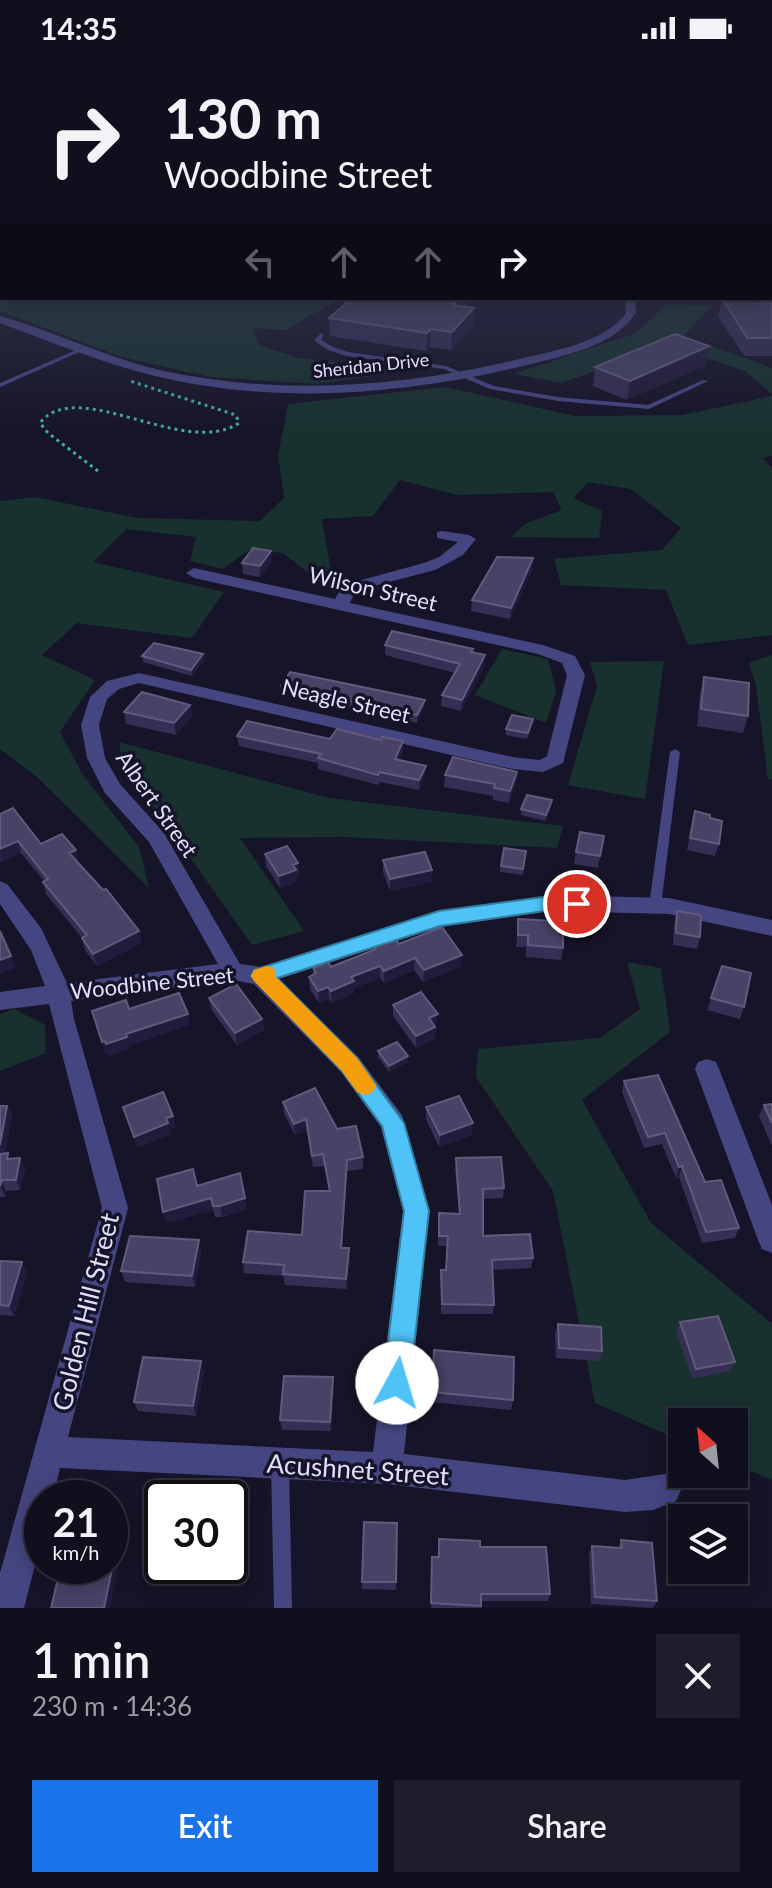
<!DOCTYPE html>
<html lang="en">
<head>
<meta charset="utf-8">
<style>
	:root { --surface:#100f1e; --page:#1e1d2b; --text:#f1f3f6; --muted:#9c9ca4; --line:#302f3c; --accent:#1a73e8 }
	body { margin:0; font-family:Lato,sans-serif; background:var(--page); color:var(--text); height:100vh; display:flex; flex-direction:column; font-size:30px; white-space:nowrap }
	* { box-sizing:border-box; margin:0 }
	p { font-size:26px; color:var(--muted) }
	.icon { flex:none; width:44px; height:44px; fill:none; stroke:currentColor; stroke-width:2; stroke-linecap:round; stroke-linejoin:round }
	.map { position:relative; height:1552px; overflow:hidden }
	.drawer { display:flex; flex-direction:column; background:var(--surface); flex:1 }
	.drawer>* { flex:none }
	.top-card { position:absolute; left:0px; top:0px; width:772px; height:244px; box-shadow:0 4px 20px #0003,0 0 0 2px var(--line); background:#100f1e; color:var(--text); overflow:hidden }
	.needle { width:52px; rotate:333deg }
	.controls { position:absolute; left:668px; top:1352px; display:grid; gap:16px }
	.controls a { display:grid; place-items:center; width:80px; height:80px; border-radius:0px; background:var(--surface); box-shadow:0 4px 20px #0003,0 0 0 2px var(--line); font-size:40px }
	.speed { position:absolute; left:24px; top:1424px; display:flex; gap:16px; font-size:40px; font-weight:700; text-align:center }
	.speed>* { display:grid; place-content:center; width:104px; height:104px; border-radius:50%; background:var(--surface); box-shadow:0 4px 20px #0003,0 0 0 2px var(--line); line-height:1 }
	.speed small { font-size:20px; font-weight:400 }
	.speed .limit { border:4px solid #111; border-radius:12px; background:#fff; color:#111 }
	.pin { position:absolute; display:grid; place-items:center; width:68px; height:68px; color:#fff; margin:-34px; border:4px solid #fff; border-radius:50%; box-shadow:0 2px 8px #0007 }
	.me { position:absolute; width:88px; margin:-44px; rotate:6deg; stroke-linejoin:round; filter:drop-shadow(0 0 6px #0008) }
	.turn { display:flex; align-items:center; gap:28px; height:168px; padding:0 32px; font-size:36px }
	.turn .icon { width:104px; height:104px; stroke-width:2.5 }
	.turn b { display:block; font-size:56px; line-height:68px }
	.lanes { display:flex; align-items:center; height:76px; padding:0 32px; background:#0003; justify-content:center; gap:40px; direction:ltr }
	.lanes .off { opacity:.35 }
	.round { display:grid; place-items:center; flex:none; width:84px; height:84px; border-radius:0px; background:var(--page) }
	.overview { display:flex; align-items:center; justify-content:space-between; height:136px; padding:0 32px }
	h1 { font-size:48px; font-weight:600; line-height:60px }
	.primary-button { display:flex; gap:16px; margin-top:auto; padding:16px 32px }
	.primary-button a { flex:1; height:92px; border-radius:0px; background:var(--accent); color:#fff; font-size:32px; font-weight:600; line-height:92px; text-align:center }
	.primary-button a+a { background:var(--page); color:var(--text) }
	.status { display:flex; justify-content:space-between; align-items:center; height:56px; padding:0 40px; background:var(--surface); direction:ltr }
	.status svg { height:22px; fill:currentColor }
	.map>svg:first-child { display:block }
</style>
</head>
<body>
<div class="status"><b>14:35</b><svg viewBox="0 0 49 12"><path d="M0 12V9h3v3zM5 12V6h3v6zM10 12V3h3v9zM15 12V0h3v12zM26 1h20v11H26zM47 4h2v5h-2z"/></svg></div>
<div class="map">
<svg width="772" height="1552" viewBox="0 0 772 1552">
	<rect width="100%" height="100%" fill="#161428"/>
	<!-- green -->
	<path fill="#18312f" d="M0 171 2 242H341L285 274 253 272 258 289 299 302 405 315 317 328 210 321 122 301 0 255Z
		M667 248 712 250 683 280 772 312V338L745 315 669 289 561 327 514 318 636 277Z
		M445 331 575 360 682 359 772 340V400L763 402 772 412V579L688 589 666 534 561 529 554 503 662 494 681 472 631 433 588 426 573 442 602 455 599 482 511 481 525 468 562 454 553 436 457 439 400 424 373 460 322 463 335 538 283 497 249 494 223 513 190 505 196 481 126 473 93 506 224 536 192 582 77 567 42 599 95 624 60 676 83 719 139 791 149 832 37 721 0 693V445L35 441 137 462 260 465 284 442 278 399 288 348Z
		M502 593 548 603 556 635 546 667 475 639Z
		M772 599V723H768L756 630 749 607Z
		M664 605 645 743 568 729 597 630 590 606Z
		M119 686 329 742 563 770 557 792 344 781 240 782 304 875 252 889 158 756 124 719Z
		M627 906 661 912 670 976 582 1044 651 1167 772 1268V1424L734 1408V1366H682V1385L595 1347 553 1135 476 1021 478 993 600 982 640 953Z
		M14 953 45 969 46 997 0 1015V958Z"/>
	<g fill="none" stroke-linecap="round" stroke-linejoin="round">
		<!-- path -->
		<path stroke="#40aea3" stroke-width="3" stroke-dasharray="3 4" stroke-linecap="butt" d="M98 415 48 377 40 367C77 319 185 403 239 367L236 359 130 325"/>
		<!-- lane -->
		<path fill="#454581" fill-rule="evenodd" d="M321 277 324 279 321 284 333 291 348 296 446 310 494 330 558 341 648 349 703 324 708 325 649 353 558 345 490 333 444 313 347 300 328 294 315 285V283Z
			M81 292 86 293 0 331V327Z
			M675 693 680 696 661 850 659 853H651L649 850 670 696Z
			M280 1400 286 1403 289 1409 292 1552H274L271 1409 274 1403Z"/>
		<!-- street -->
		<path fill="#454581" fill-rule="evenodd" d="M604 242H666L661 245H635L636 257C612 292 562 300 523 310 404 339 276 349 155 320 102 307 51 286 0 267V260C60 277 116 307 179 318 295 340 414 329 528 301 559 294 606 285 626 257L625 245Z
			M442 475 469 479 476 483 463 499 435 514 355 535 350 547 543 589 575 600 585 619 563 707 543 716 512 713 139 627 119 633 107 643 99 669 105 702 120 728 164 777 240 908 261 911 439 855 551 839 669 842 772 864V880L669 858 551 855 440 871 279 923 359 1002 402 1059 429 1155 404 1398 625 1424 665 1418 676 1423 681 1434 676 1445 653 1454 625 1456 387 1428 60 1412 53 1442H42V1482L24 1552H0V1517L102 1152 49 948 0 954V936L45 930 31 894 0 848V825L7 828 41 872 67 927 218 908 149 786 105 737 87 702 81 669 90 641 107 625 139 617 512 701 540 704 547 700 567 619 562 607 538 598 194 522 186 517 194 512 335 543 343 529 424 507 439 501 458 486 437 482V476ZM233 924 254 928 341 1016 381 1071 403 1155 373 1396 68 1381 128 1152 74 963 71 945Z
			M707 1003 716 1006 719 1013 772 1149V1197L762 1193 758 1184 695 1013 698 1006Z"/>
	</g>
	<!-- wall -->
	<path fill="#352f54" d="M772 238V300H744L718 260 722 242Z
		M460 242H467V251L474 252 473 270 451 294 430 291 426 295 330 280 329 262Z
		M706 309 627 344 593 330 595 311Z
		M533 502 532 514 510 563 471 555 472 544Z
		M272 506 260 521 243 518 242 507Z
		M385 589 472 597 484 610 461 655 441 650 442 639 455 617 385 599Z
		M203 598 204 604 192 620 143 606 142 600Z
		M290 616 424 651 417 667 325 647V643L282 638 281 630Z
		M704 621 748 660 743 677 697 670 700 638Z
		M190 649 192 661 176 679 126 668 124 656Z
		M533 663 532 669 527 683 506 679V673Z
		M237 680 330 683 403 695 399 704 426 710 425 720 419 734 380 726 378 729 318 713V707L239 690Z
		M517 716 516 727 509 747 493 744V740L444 731 445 719Z
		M552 744 551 750 545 765 521 759V753Z
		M695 755 710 762 719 788 715 800 687 794Z
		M0 758 41 788 79 806H78L139 875 141 887 97 910 85 894 82 882 46 838 43 826 44 825 21 797 1 806 0 804Z
		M604 780 598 812 574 808 576 796Z
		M504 792 526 795 523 819 500 816Z
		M265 798 298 807 299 819 296 820 297 826 280 832 266 810Z
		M383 804 432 814V826L390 835 383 816Z
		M677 855 700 881 697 893 673 889 674 867Z
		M518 863 554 872 563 892 561 904 526 901V891H516Z
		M370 885 399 888 461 910 423 926 414 914 384 927 380 922 354 932V937L332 947 329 943 319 947 310 933 309 921 313 919V912L331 911 370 895Z
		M722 910 744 951 740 963 707 954Z
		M209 942 262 963 264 974 237 989 211 953Z
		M393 949 437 970 435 971V983L416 992 393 960Z
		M378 995 408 1006 389 1016 378 1001Z
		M624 1025 705 1126 739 1172 735 1182 702 1187 679 1121 676 1122 662 1088 644 1092 622 1036Z
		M283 1046 337 1073 363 1101V1113L347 1115 342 1192 350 1203 347 1233 285 1229 283 1220 244 1217 243 1206 302 1179 329 1135 324 1110 313 1111 307 1074 295 1079 284 1058Z
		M772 1048V1090L759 1060 764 1049Z
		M0 1050H7L12 1060 5 1097 10 1103 20 1102 25 1113 20 1134 6 1135 5 1141H0Z
		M426 1051 472 1079 439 1091 426 1063Z
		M456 1102 504 1132 503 1142 483 1143V1180L533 1202 531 1212 493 1214 494 1249 493 1258H441V1214H446L447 1190H438L439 1157H459L455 1113Z
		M197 1130 247 1153 222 1161H215L213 1154 166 1167Z
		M199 1184 201 1195 195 1231 125 1226 121 1215Z
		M0 1205 22 1206 27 1217 14 1260 0 1259Z
		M680 1266 735 1306 730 1315 692 1323 676 1276Z
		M558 1268 602 1295 599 1305 556 1302 555 1278Z
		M434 1294 513 1344 511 1354 431 1346Z
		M201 1305 204 1315 196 1360 138 1355 134 1346Z
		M333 1321 334 1331 331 1375 282 1374 280 1364Z
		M397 1467 396 1534 362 1533V1526Z
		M439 1483 480 1491 550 1538 548 1545H481V1552H431V1509L438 1501Z
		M621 1484 657 1545 653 1552 591 1548 589 1498 592 1490 618 1492Z"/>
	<!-- shaded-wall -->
	<path fill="#211c3b" d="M460 242H467V251L453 249Z
		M474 252 473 270 451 294 452 276Z
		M431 273 430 291 426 295 427 277Z
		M709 290 706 309 627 344 630 325Z
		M271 495 272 506 260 521V510Z
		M533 502 532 514 510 563 511 552Z
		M203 598 204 604 192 620 191 614Z
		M485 599 484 610 461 655 462 644Z
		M425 644 424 651 417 667V659Z
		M190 649 192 661 176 679 174 667Z
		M403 685V695L395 714V703Z
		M426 710 425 720 419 734V724Z
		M517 716 516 727 509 747 510 735Z
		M18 785 21 797 1 806 0 793Z
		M76 794 79 806 72 809 69 797Z
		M298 807 299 819 296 820 297 826 280 832 279 820 293 809Z
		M432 814V826L390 835V823Z
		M139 875 141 887 97 910 93 898Z
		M462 899 461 910 423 926 424 914Z
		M11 900 15 912 0 917V904Z
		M415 902 414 914 384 927V915Z
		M380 910V922L354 932V937L332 947 331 935 351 921Z
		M328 931 329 943 319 947 318 935Z
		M188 958 190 969 129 990 130 993 109 1000 106 988 126 978Z
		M438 958 435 983 416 992V980L429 962Z
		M262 963 264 974 237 989 235 977Z
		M105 985 108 997 105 998 102 986Z
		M408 1000V1006L389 1016V1010Z
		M7 1050 12 1060 3 1108 0 1101V1089Z
		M173 1060 176 1071 170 1073 171 1078 137 1092 134 1081 166 1062Z
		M306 1063 307 1074 295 1079 294 1068Z
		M473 1067 472 1079 439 1091 440 1079Z
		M20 1102 25 1113 20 1134 16 1124Z
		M347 1104V1115L341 1202V1192Z
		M682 1110 679 1121 676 1122 679 1111Z
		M2 1124 6 1135 5 1141 0 1130Z
		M211 1142 213 1154 166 1167 163 1156Z
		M245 1142 247 1153 222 1161 220 1150Z
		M199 1184 201 1195 195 1231 192 1220Z
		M349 1192 350 1203 347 1233 346 1223Z
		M22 1206 27 1217 14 1260 9 1250Z
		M201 1305 204 1315 196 1360 193 1350Z
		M333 1321 334 1331 331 1375 330 1366Z
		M123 1459 127 1467 110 1552H104Z"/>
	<!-- building -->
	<path fill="#474266" stroke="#605b7d" stroke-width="2" d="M770 238H772V282H747L722 242H770Z
		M352 242H460L453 249 474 252 452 276 431 273 427 277 329 262Z
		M675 278 709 290 630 325 595 311Z
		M253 492 271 495 260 510 242 507Z
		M497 501 533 502 511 552 472 544Z
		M392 575 473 593 471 596 485 599 462 644 442 639 460 608 385 589Z
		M154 587 203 598 191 614 142 600Z
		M290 616 425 644 417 659 325 640 328 636 281 630Z
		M704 621 749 627 748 660 701 653Z
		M142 636 190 649 174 667 124 656Z
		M512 659 533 663 528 677 506 673Z
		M247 665 330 683 337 673 381 684 382 681 403 685 395 703 426 710 419 724 379 716 378 719 318 702 321 698 237 680Z
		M453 701 517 716 510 735 494 732 495 728 445 719Z
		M527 739 552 744 546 759 521 753Z
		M13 752 41 788 62 778 76 794 69 797 103 834 106 833 139 875 93 898 82 882 87 879 43 826 48 823 18 785 0 793V758Z
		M695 755 710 759V762L722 765 719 788 690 782Z
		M580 776 604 780 600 800 576 796Z
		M287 790 298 807 293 809 296 814 279 820 265 798Z
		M504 792 526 795 523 813 501 810Z
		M425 796 432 814 390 823 383 804Z
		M677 855 701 859 700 881 676 877Z
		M518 863 554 865V872L563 873V892L528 889V879H518Z
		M442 871 462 899 424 914 415 902 384 915 380 910 351 921 354 925 331 935 328 931 318 935 309 921 316 917 313 912 328 906 331 911 376 893 370 885 385 880 390 886 396 884 399 888Z
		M0 875 11 900 0 904Z
		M722 910 751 917 744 951 711 942Z
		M236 928 262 963 235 977 209 942Z
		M421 936 438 958 429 962 435 971 416 980 393 949Z
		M179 937 188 958 126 978 127 981 106 988 105 985 102 986 92 955 126 944 129 953Z
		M397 986 408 1000 389 1010 378 995Z
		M658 1019 705 1126 721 1124 739 1172 706 1176 682 1110 679 1111 665 1077 648 1081 624 1025Z
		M315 1032 337 1073 356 1070 363 1101 347 1104 341 1192H349L346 1223 283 1218 284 1209 243 1206 248 1175 302 1179 305 1135H330L323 1098 312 1100 306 1063 294 1068 283 1046Z
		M163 1036 173 1060 166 1062 168 1067 134 1081 123 1051Z
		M459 1040 473 1067 440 1079 426 1051Z
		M772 1048V1067L764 1049Z
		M0 1050H7L0 1089Z
		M8 1097 7 1103 20 1102 16 1124H2L0 1130V1098Z
		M501 1101 504 1132 483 1133V1180L530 1178 533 1202 492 1204 494 1249 442 1248 441 1214H446L448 1180H439V1157L460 1158 456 1102Z
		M193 1113 197 1130 240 1117 245 1142 220 1150H213L211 1142 163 1156 157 1123Z
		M130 1180 199 1184 192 1220 121 1215Z
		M0 1205 22 1206 9 1250 0 1249Z
		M718 1260 735 1306 696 1313 680 1266Z
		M558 1268 601 1271 602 1295 559 1292Z
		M434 1294 514 1301 513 1344 432 1336Z
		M143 1301 201 1305 193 1350 134 1346Z
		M284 1320 333 1321 330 1366 280 1364Z
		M78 1439 96 1440V1442H77Z
		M110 1458 123 1459 104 1552H51L61 1510H110Z
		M364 1466 397 1467 396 1526H362Z
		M439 1483 480 1485V1491H546L550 1538H481V1550L431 1547 432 1501H439Z
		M621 1484 652 1487 657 1545 595 1541 592 1490 622 1492Z"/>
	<!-- sky -->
	<linearGradient id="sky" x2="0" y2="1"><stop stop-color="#0c0b16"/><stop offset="0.42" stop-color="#363a53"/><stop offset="1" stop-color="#363a53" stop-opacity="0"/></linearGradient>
	<rect width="772" height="376" fill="url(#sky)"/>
	<!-- route -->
	<path fill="#4fc3f7" stroke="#337fa1" stroke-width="2" d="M551 840 577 841 587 848 577 855 551 854 440 870 277 922 357 1002 404 1067 429 1155 410 1327 406 1336 397 1340 387 1336 383 1327 404 1155 382 1070 342 1015 251 920 254 914 439 855Z"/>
	<!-- slow -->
	<path fill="#f59e0b" d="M267 910 274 912 276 921 357 1002 376 1029 373 1036 365 1039 357 1036 342 1015 254 925 251 920 254 914Z"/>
	<g text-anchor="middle" stroke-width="7" stroke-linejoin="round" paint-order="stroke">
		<!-- far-street labels -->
		<g font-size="18" fill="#e1dffb" stroke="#161428">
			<text transform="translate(371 310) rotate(-6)" y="6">Sheridan Drive</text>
		</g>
		<!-- street labels -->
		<g font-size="22" fill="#e1dffb" stroke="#161428">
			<text transform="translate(373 533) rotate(13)" y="8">Wilson Street</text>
			<text transform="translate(346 645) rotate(13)" y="8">Neagle Street</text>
			<text transform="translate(157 748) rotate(55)" y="8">Albert Street</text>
			<text transform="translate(152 927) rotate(-6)" y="8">Woodbine Street</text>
		</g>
		<!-- near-street labels -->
		<g font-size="26" fill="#e1dffb" stroke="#161428">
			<text transform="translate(86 1256) rotate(-76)" y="9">Golden Hill Street</text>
			<text transform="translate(358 1414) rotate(4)" y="9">Acushnet Street</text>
		</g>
	</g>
</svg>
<div class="controls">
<a><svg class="needle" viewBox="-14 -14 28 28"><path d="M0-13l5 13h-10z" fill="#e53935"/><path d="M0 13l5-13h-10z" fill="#9c9ca4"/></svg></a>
<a><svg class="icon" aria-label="layers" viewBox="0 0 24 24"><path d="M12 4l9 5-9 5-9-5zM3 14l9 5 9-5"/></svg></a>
</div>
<div class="speed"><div>21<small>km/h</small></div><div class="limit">30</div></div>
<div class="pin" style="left:577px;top:848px;background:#d93025"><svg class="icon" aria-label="arrive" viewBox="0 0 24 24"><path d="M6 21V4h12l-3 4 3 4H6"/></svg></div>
<svg class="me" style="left:397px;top:1327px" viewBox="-20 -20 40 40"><circle r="19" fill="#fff"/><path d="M0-13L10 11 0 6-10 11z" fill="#4fc3f7"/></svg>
<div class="top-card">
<div class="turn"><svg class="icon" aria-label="right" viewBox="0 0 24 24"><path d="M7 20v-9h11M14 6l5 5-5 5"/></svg><div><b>130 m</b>Woodbine Street</div></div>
<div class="lanes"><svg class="icon off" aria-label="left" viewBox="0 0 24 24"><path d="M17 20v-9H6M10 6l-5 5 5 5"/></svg><svg class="icon off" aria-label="ahead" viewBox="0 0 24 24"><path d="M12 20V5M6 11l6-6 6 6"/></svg><svg class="icon off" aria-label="ahead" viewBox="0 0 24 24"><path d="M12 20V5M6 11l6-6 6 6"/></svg><svg class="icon" aria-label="right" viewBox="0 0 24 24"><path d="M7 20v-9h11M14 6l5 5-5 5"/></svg></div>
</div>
</div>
<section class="drawer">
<div class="overview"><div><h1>1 min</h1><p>230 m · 14:36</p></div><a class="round"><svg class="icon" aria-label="close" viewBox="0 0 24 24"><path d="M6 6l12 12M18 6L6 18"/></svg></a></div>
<div class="primary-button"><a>Exit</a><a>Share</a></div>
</section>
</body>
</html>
